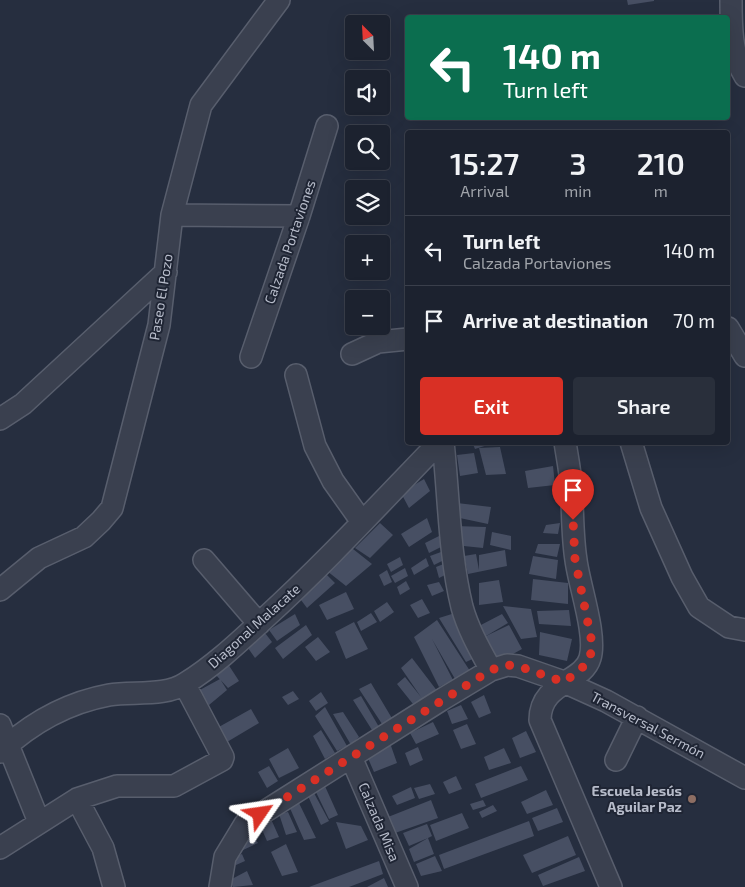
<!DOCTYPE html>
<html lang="en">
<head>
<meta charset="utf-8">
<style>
	:root { --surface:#1c222f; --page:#292f3b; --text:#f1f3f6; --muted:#a0a4aa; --line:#3a3f4b; --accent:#d93025 }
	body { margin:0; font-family:"Exo 2",sans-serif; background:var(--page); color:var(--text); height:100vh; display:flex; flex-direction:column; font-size:19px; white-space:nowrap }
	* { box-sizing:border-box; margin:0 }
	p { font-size:16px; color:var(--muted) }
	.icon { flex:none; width:28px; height:28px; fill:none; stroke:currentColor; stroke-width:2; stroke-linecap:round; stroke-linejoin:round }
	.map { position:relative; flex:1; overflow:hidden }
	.side { position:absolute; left:405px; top:130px; width:325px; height:315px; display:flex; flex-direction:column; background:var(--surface); border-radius:5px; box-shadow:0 5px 20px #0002,0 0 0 1px var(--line) }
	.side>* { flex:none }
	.top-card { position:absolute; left:405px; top:15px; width:325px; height:105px; border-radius:5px; box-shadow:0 5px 20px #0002,0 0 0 1px var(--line); background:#0b6e4f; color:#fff; overflow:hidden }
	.needle { width:32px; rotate:336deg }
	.controls { position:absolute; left:345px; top:15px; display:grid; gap:10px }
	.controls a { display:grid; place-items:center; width:45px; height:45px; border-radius:5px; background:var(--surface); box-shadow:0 5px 20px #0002,0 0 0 1px var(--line); font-size:25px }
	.pin { position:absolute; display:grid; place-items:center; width:42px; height:42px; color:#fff; margin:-51px -21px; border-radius:50% 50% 50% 0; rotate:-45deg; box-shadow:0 0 5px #0007 }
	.pin .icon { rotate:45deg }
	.me { position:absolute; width:55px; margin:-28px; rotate:58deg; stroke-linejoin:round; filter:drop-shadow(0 0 4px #0008) }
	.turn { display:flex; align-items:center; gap:18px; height:105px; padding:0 15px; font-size:22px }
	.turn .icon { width:65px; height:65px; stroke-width:2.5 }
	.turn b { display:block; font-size:35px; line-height:42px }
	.eta { display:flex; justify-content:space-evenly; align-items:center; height:85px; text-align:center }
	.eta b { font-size:30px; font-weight:600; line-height:35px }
	.primary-button { display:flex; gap:10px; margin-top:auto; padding:10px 15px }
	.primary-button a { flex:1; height:58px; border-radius:5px; background:var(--accent); color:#fff; font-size:20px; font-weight:600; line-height:58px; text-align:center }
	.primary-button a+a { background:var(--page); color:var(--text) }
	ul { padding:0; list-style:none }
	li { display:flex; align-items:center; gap:15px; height:70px; padding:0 15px; border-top:1px solid var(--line) }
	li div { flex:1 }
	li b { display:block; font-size:19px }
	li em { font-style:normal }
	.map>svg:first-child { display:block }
</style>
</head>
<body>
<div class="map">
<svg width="745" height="887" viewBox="0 0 745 887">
	<rect width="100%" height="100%" fill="#262e3f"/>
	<!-- building -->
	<path fill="#474f63" d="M627 0H654V1L628 5Z
		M472 442H494V443L475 449Z
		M500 447 506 474 486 475 479 448Z
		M474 453 478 473 460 476 457 455Z
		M553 466 555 485 528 488 525 471Z
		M424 479 430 491 409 508 401 493Z
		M457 503 491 507 488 524 455 517Z
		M427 518 432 532 409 547 401 534Z
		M380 523 393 535 370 558 355 548Z
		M560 523 558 534 543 533 546 525Z
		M455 526 486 527 483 548 454 545Z
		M492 532 511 536V550L490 545Z
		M439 536 441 547 429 553 425 543Z
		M538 544H560L557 557 535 553Z
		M348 545 372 564 346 586 327 571Z
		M505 550 507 566 468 574 464 556 476 554 479 570V555Z
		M441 552 444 560 434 565 430 556Z
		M533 556 558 560 556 579 529 574Z
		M400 557 403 565 391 572 387 564Z
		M426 558 429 566 414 575 411 568Z
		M446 563 451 572 439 578 436 567Z
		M405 568 408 576 395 583 391 576Z
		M387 570 392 582 384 586 379 575Z
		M325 573 335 583 307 608 301 600Z
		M533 579 568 583V604L531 600Z
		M499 580 503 602 479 605V583Z
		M406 581 410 589 400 595 397 587Z
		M439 582 444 591 432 596 427 585Z
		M346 592 354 609 327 620 319 605Z
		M422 599 430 613 418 618 410 605Z
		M387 602 394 612 380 622 374 611Z
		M503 606 531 609 537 637 521 639Z
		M569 610 571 626 539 624 537 611Z
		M371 613 377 622 361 631 357 622Z
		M455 613 481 655 466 662 439 618Z
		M295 614 300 625 277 641 269 630Z
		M502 614 508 623 486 636 509 625 522 649 500 661 482 638 477 627Z
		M437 620 470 671 455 679 432 639 453 680 439 687 414 637Z
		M354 622 368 649 346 659 335 632Z
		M306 625 312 635 283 659 275 648Z
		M540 632 572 639 567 661 539 655Z
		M265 633 272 642 255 658 248 648Z
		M318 637 330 652 316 661 305 647Z
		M412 658 438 692 425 702 423 699 413 704 397 684 405 677 421 697 401 668Z
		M228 664 239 681 228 688 215 674Z
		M220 679 227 690 209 705 198 691Z
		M371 683 393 720 384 727 359 689Z
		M293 691 299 699 288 705 282 697Z
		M321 692 328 703 316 711 309 701Z
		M484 695 491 713 479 718 471 702Z
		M361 696 379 727 372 730 353 700Z
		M461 705 468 719 452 724 447 711Z
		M325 707 347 746 337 751 315 716Z
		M251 709 259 723 227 742 217 728Z
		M343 712 359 737 351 745 333 714Z
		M433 722 439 734 416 744 410 733Z
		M467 724 476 744 461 749 453 730Z
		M321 730 335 753 325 759 313 736Z
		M526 731 536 752 520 758 512 738Z
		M390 743 397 763 374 772 367 756Z
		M418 747 423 760 410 766 405 753Z
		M288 748 299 768 279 778 269 759Z
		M504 748 511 763 489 770 484 757Z
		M269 766 278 781 267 788 258 772Z
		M521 766 528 780 481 798 475 784Z
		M456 776 462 789 449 794 443 782Z
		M324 784 338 815 329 819 314 788Z
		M430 784 435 794 419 799 414 788Z
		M411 787 415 798 397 805 392 796Z
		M546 790 553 805 527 814 521 802Z
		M314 793 329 821 321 825 308 796Z
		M431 800 438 818 395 833 388 817Z
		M483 800 486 806 473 810 470 804Z
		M298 801 316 838 304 840 289 806Z
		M493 805 497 811 482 818 479 812Z
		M557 808 563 822 538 831 532 818Z
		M288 812 297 832 286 835 279 814Z
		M462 813 469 828 436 841 430 825Z
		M271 819 279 837 267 841 260 825Z
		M529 821 534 836 444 869 439 855Z
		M336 822 361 826 368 840 346 849Z
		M427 824 432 836 428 838 434 854 414 862 409 849 428 838 409 846 403 833Z
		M568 836 576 855 532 873 523 855Z
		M254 837 258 843 243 850 241 844Z
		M286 844 298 872 282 876 271 852Z
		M242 854 245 861 236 865 233 858Z
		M435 856 442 871 421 876 416 864Z
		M579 857 585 871 543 886 538 875Z
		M379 861 383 874 349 887H309Z
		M247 871 253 885 233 887 230 880Z
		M384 878 388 887H367Z"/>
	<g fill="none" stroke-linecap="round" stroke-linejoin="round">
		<!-- minor casing -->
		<g stroke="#585e6d" stroke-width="24">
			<path id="minor" d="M731 0C731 25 731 54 745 76
				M172 215 299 216
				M728 328 745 356
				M352 354 378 342 408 339
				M251 357 299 216 327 126
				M296 375 315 446 333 481 362 522
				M0 419 23 404 166 272
				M443 442C449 497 449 554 462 607 468 629 480 650 491 670
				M565 442C567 456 570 470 571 484 573 509 572 535 576 560 579 585 597 635 590 658 583 683 540 682 540 720L611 887
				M631 442 651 508 682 577 699 607 729 627 745 630
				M204 560 259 624
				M0 590 39 558 84 537 101 521 112 508 159 325 172 215 201 105 279 0
				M0 725 39 822
				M0 752C31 723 66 703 109 695 133 691 165 697 186 683 215 665 240 641 265 618 322 566 374 510 427 455L443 442
				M351 757 407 887
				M616 760 637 717
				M77 799 103 848 114 887
				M0 848 77 799 117 786H174L222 760 223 757 185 685
				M220 887 225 857 245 824 441 700 491 670 507 665 518 666 564 682 606 701 745 778"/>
		</g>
		<!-- minor -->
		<use href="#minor" stroke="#3a404f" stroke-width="21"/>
	</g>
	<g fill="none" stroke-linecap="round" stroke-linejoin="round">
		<!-- route -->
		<path stroke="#d93025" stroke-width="9" stroke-dasharray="0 16.2" d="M260 814 491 670 507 665 518 666 564 682 580 670 590 659 592 643 575 559 573 520"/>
	</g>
	<!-- markers -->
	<circle fill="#8d6e63" stroke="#1f2534" stroke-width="2" cx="692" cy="799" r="5"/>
	<g text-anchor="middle" stroke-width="4" stroke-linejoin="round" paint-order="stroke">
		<!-- street labels -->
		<g font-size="14" fill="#b7bcca" stroke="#1f2534">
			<text transform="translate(290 242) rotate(-71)" y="5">Calzada Portaviones</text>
			<text transform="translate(161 297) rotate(-81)" y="5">Paseo El Pozo</text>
			<text transform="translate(254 626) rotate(-42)" y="5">Diagonal Malacate</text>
			<text transform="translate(648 725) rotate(28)" y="5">Transversal Sermón</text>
			<text transform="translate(379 822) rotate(67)" y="5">Calzada Misa</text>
		</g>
		<!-- poi labels -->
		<g font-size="14" font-weight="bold" fill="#b7bcca" stroke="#1f2534" text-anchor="end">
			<text x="682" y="796">Escuela Jesús<tspan x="682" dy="16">Aguilar Paz</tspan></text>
		</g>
	</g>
</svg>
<div class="controls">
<a><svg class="needle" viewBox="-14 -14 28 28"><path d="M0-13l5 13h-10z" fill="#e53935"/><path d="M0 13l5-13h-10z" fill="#a0a4aa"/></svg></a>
<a><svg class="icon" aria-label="sound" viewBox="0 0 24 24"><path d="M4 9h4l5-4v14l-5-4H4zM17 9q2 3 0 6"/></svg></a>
<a><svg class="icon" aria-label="search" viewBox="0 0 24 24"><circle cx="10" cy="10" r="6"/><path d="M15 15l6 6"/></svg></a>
<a><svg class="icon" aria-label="layers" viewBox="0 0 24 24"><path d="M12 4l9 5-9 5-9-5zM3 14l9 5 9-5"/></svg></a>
<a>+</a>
<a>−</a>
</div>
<div class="pin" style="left:573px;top:520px;background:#d93025"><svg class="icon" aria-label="arrive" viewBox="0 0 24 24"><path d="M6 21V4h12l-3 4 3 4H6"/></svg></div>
<svg class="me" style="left:260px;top:814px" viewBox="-20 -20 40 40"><path d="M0-17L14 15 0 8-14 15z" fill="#d93025" stroke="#fff" stroke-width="4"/></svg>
<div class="top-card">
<div class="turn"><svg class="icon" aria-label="left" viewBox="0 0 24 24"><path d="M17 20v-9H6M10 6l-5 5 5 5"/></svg><div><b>140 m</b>Turn left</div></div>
</div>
<section class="side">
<div class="eta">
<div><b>15:27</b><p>Arrival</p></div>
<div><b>3</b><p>min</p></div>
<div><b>210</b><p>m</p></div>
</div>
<ul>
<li><svg class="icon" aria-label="left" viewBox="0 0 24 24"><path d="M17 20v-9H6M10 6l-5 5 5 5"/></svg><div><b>Turn left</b><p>Calzada Portaviones</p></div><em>140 m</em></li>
<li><svg class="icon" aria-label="arrive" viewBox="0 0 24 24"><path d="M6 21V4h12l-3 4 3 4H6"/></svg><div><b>Arrive at destination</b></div><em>70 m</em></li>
</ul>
<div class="primary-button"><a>Exit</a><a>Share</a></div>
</section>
</div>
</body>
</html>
